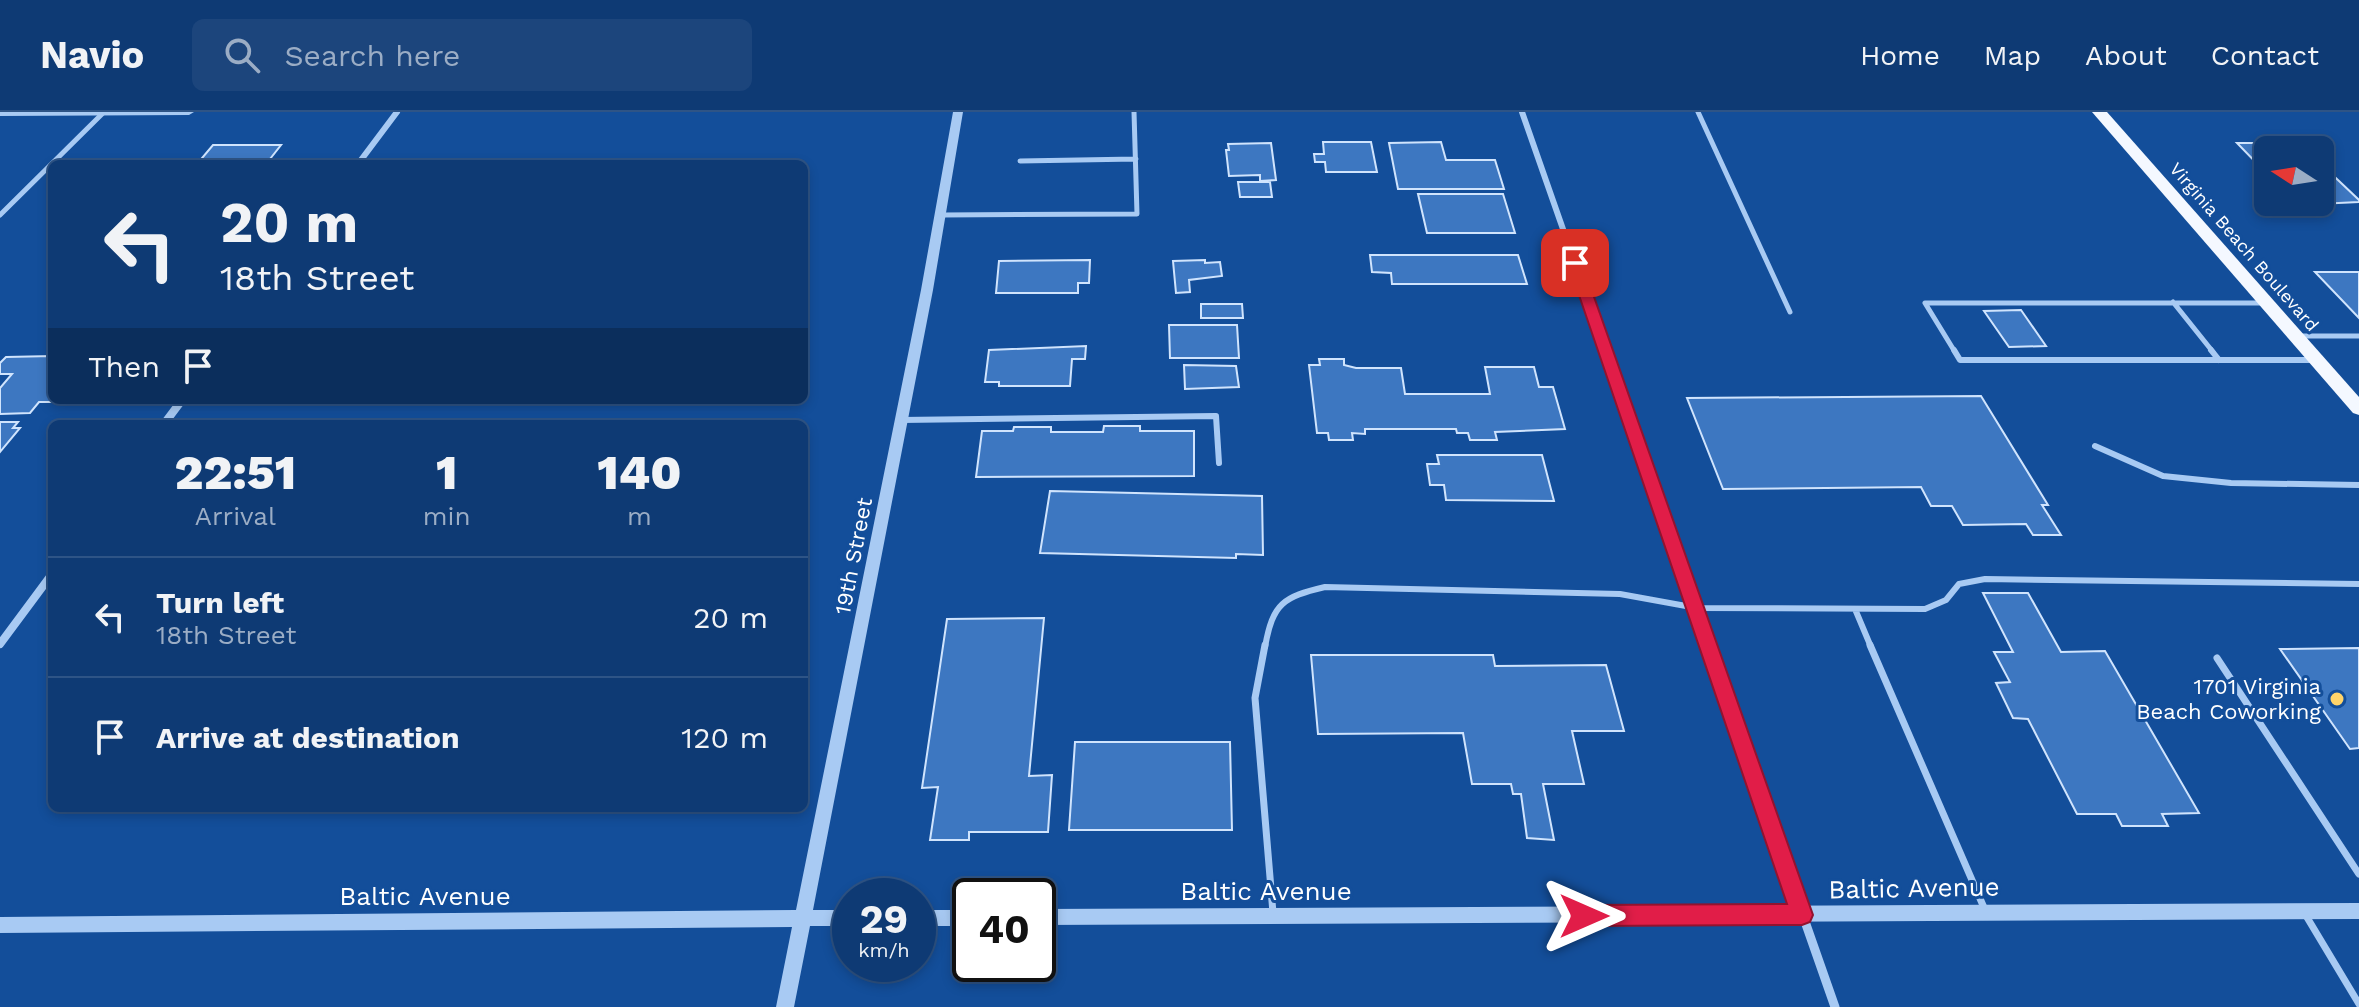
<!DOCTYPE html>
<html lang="en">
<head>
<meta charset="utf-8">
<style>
	:root { --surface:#0e3a74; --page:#1c457c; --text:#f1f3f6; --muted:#9badc5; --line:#2e5486 }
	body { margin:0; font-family:"Work Sans",sans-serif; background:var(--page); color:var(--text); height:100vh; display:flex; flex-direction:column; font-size:30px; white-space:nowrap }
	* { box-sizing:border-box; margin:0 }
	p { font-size:26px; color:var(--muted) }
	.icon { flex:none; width:44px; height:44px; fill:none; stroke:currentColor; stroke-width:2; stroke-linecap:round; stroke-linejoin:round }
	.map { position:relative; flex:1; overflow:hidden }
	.side { position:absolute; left:48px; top:308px; width:760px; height:392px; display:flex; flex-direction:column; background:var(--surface); border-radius:12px; box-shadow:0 4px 12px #0003,0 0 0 2px var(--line) }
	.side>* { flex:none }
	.hud { position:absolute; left:48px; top:48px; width:760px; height:244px; border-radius:12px; box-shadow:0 4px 12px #0003,0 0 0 2px var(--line); background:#0e3a74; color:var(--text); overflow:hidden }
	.needle { width:52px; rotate:282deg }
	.tools { position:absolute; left:2254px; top:24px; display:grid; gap:16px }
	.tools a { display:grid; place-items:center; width:80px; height:80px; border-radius:12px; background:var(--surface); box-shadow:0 4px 12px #0003,0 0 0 2px var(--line); font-size:40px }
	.speed { position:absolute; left:832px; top:766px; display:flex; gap:16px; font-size:40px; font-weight:700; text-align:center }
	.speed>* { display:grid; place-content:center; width:104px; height:104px; border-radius:50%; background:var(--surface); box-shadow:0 4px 12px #0003,0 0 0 2px var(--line); line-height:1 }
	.speed small { font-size:20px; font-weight:400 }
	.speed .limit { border:4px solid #111; border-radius:12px; background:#fff; color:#111 }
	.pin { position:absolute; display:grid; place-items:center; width:68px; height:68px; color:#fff; margin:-34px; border-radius:16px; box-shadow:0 4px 12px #0006 }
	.me { position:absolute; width:88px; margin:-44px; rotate:90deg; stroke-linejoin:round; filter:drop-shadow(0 0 6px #0008) }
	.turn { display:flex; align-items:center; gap:28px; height:168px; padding:0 40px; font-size:36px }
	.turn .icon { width:104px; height:104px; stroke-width:2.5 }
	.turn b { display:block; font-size:56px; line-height:68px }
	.then { display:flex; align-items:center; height:76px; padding:0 40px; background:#0003; gap:16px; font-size:30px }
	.eta { display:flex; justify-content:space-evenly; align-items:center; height:136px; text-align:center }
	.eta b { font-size:48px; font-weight:800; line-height:56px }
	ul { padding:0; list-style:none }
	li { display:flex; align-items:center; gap:24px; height:120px; padding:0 40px; border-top:2px solid var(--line) }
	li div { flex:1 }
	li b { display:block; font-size:30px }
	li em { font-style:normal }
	header { display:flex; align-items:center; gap:48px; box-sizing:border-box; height:112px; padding:0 40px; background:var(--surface); border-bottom:2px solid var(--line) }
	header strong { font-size:38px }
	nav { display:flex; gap:44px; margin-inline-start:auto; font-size:28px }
	.search { width:560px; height:72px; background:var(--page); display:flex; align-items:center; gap:20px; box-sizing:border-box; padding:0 28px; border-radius:12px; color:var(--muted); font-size:30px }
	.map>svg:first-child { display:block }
</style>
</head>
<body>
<header>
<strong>Navio</strong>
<div class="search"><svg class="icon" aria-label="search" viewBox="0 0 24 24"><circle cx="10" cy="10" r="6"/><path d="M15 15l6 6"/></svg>Search here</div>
<nav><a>Home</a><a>Map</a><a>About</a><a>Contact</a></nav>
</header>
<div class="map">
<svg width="2359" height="895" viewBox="0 0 2359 895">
	<rect width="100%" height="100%" fill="#134e9a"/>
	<!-- building -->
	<path fill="#3d77c1" stroke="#d0e4fd" stroke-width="2" d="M1323 30H1371L1377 60H1326L1325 50H1315L1314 42H1324Z
		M1441 30 1446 48H1495L1504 77H1398L1389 31Z
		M1271 31 1276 68 1260 69V63L1229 64 1226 38H1229L1228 32Z
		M2237 31H2300L2307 38H2268V63Z
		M213 33H281L266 52H197Z
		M2320 51 2359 88V90L2298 93 2295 90H2320Z
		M1238 70H1270L1272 85H1240Z
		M1418 82H1503L1515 121H1427Z
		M1370 143H1518L1527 172H1392L1391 161 1372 160Z
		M1090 148 1089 171H1078V181H996L999 149Z
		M1205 148V151L1220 150 1222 164 1189 168 1190 180 1176 181 1173 149Z
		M2315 160H2359V206Z
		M1201 192H1242L1243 206H1201Z
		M2021 198 2046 234 2009 235 1984 199Z
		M1169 213H1237L1239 246H1170Z
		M1086 234 1085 247H1072L1070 274H999V270H985L989 238Z
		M52 244V288H62L60 290H39L30 301 0 302V276L12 262H0V251L6 245Z
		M1319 247H1344V253L1356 256H1401L1405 282H1490L1485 255H1534L1539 275H1553L1565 317 1495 320 1497 328H1470L1468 321H1457L1456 317H1365V322L1352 321 1353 328H1329L1328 321H1317L1309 253H1320Z
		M1184 253 1236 254 1239 275 1185 277Z
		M1981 284 2048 393H2042L2061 423H2033L2026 412 1963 413 1952 394H1931L1921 375 1723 377 1687 286Z
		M0 310H18L13 316H20L0 340Z
		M1104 314H1140V319H1194V364L976 365 982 319H1013L1014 315H1051V320H1103Z
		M1437 343H1542L1554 389 1446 388 1444 373H1430L1427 352H1439Z
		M1050 379 1262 384 1263 443 1236 442V446L1040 441Z
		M1983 481H2028L2061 540 2105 539 2199 701 2162 702 2168 714H2122L2116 702H2077L2028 607 2013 606 1996 571 2010 570 1994 540H2013Z
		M1044 506 1029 664 1052 663 1048 720H969V728H930L938 675 922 676 947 507Z
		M2359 536V636L2350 637 2280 537Z
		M1311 543H1493L1495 554 1606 553 1624 619H1572L1584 672H1543L1554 728 1527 726 1521 682H1513L1511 672H1472L1463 621 1318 622Z
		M1075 630H1230L1232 718H1069Z"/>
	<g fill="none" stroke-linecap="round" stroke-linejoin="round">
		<!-- service-far2 -->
		<path stroke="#a8caf3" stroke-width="5" d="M1698 0 1790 200
			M1020 49 1136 47
			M0 103 103 1
			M941 103 1137 102 1134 0
			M2173 190 2213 240
			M2299 224H2359
			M1955 240 1925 191H2262"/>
		<!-- service-far1 -->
		<path stroke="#a8caf3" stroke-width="6" d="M1954 238 1960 248H2312
			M2211 238 2219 248
			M901 308 1216 304 1219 351
			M2095 334 2163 364 2231 371 2359 373
			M1855 497 1871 535
			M1265 535C1273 491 1283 485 1325 475L1620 482 1697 496 1925 497 1946 488 1959 472 1985 467 2359 472"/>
		<!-- service -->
		<path stroke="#a8caf3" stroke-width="7" d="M1265 533 1255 586 1273 801
			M1870 533 1985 798
			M2217 546 2359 762
			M2305 802 2359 892"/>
		<!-- minor-far2 -->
		<path stroke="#a8caf3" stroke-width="6" d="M1522 0 1606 240
			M358 52 397 0"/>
		<!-- minor-far1 -->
		<path stroke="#a8caf3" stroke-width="8" d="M1605 238 1709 535
			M164 312 182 288
			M0 532 52 462"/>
		<!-- minor -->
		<path stroke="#a8caf3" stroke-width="9" d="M1708 533 1835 895"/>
		<!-- tertiary -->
		<path fill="#a8caf3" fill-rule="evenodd" d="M0 0H194L189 3 0 4Z
			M953 0H963L933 178 813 798H850V814H810L794 895H776L792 815 0 821V805L796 798 921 178Z
			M2359 791V807L1038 813V797Z
			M918 798H970V814H918Z"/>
		<!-- primary -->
		<path fill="#f4f8ff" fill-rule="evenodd" d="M2092 0H2107L2359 285V303L2353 301Z"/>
	</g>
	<!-- route -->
	<path fill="#e11d48" stroke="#92132f" stroke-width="2" d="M1575 146 1582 151 1813 803 1810 810 1802 813 1584 814 1576 811 1573 804 1576 796 1584 793 1787 792 1568 151Z"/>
	<!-- markers -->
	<circle fill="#ffd46a" stroke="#134e9a" stroke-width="3" cx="2337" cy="587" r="8"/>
	<g text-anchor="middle" stroke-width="6" stroke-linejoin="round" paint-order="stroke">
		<!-- far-street labels -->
		<g font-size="18" fill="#fff" stroke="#134e9a">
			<text transform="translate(2244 135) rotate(49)" y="6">Virginia Beach Boulevard</text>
		</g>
		<!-- street labels -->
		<g font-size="22" fill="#fff" stroke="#134e9a">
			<text transform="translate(853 444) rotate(-79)" y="8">19th Street</text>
		</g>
		<!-- poi labels -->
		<g font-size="22" fill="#fff" stroke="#134e9a" text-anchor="end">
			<text x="2321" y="582">1701 Virginia<tspan x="2321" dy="25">Beach Coworking</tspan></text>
		</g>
		<!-- near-street labels -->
		<g font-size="26" fill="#fff" stroke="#134e9a">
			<text transform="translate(1914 776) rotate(-1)" y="9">Baltic Avenue</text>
			<text x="1266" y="788">Baltic Avenue</text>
			<text x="425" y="793">Baltic Avenue</text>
		</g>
	</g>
</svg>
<div class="tools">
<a><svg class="needle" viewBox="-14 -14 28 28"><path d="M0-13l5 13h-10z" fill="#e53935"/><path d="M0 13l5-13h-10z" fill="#9badc5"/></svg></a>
</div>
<div class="speed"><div>29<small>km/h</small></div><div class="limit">40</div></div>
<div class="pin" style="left:1575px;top:151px;background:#d93025"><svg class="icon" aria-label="arrive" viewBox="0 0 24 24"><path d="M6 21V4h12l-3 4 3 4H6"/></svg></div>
<svg class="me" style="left:1584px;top:804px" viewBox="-20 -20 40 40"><path d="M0-17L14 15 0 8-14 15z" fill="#e11d48" stroke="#fff" stroke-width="4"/></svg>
<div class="hud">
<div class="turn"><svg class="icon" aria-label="left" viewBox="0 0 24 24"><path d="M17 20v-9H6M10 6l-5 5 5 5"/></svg><div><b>20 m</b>18th Street</div></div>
<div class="then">Then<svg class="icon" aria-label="arrive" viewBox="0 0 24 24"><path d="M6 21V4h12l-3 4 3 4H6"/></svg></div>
</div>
<section class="side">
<div class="eta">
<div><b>22:51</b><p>Arrival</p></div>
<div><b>1</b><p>min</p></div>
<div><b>140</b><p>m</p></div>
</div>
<ul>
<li><svg class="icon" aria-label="left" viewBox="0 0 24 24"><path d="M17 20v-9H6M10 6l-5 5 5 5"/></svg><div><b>Turn left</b><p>18th Street</p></div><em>20 m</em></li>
<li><svg class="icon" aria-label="arrive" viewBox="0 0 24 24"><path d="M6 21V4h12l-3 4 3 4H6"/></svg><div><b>Arrive at destination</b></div><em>120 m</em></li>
</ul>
</section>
</div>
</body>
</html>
